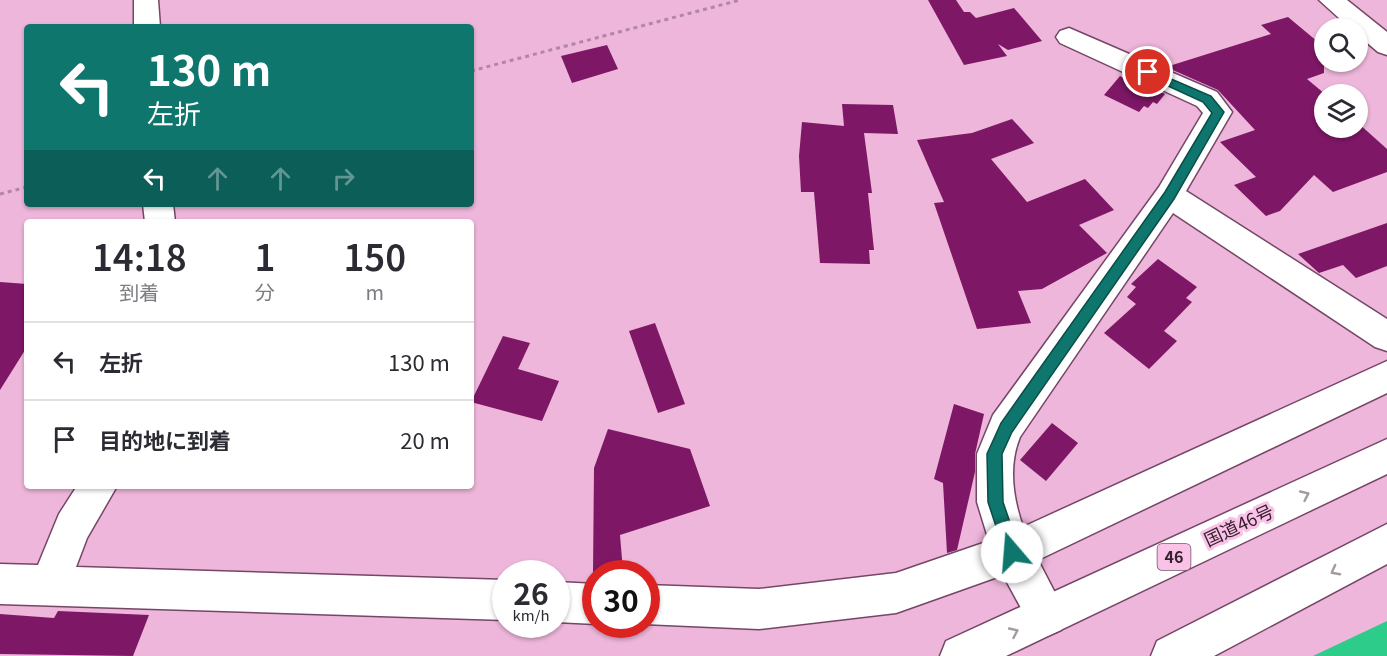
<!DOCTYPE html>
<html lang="ja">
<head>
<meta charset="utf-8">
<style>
	:root { --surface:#fff; --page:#f7f7f7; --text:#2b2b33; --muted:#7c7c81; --line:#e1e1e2 }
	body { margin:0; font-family:Georgia,"Noto Sans JP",serif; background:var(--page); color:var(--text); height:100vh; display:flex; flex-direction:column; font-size:22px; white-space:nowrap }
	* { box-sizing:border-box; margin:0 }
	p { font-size:20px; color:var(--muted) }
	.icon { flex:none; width:33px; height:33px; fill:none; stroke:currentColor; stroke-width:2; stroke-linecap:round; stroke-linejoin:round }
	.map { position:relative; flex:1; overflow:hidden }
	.drawer { position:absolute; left:24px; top:219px; width:450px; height:270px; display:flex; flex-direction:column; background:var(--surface); border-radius:6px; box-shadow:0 2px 4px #0004 }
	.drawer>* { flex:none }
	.hud { position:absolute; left:24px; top:24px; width:450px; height:183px; border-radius:6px; box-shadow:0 2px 4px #0004; background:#0f766e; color:#fff; overflow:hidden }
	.tools { position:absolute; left:1314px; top:18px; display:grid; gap:12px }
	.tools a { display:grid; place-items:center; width:54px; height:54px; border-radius:50%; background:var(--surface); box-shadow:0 2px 4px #0004; font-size:30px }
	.speed { position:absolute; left:492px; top:560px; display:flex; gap:12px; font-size:30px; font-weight:700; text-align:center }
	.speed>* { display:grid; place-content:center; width:78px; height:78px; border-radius:50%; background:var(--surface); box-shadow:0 2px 4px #0004; line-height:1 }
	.speed small { font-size:15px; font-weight:400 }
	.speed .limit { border:9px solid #d22; background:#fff; color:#111 }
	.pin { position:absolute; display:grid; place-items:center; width:51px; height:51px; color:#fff; margin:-26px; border:3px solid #fff; border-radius:50%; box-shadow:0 2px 6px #0007 }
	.me { position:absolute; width:66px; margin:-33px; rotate:342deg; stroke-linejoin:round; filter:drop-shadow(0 0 4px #0008) }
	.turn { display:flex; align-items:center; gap:21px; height:126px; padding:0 24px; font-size:27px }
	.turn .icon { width:78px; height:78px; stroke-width:2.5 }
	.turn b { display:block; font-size:42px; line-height:51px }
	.lanes { display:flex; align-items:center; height:57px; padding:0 24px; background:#0003; justify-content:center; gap:30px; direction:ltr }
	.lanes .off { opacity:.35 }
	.eta { display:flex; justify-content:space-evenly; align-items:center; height:102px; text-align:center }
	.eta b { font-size:36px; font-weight:600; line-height:42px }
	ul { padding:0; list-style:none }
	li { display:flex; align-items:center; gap:18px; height:78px; padding:0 24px; border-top:2px solid var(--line) }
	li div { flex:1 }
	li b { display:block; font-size:22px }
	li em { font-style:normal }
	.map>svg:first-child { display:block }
</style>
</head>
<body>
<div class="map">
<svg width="1387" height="656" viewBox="0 0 1387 656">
	<rect width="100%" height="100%" fill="#edb6da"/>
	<!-- green -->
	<path fill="#2ecc8a" d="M1387 621V656H1313Z"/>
	<!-- building -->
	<path fill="#7e1766" d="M928 0H956L964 12H970L976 18 1014 8 1042 41 1008 50 998 44 1007 56 964 65Z
		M1288 17 1324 47V73L1307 79 1325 94 1324 128H1358V123L1387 149V172L1333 192 1314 175 1280 211 1266 216 1234 185 1256 177 1220 142 1255 130 1218 90 1166 67 1271 34 1261 25Z
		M607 45 618 69 572 83 561 56Z
		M1120 76 1127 80 1132 78 1165 94 1157 104 1153 102 1148 108 1144 106 1139 112 1104 95Z
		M842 104 893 105 898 134 864 133 872 193H868L874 250H869L870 264 820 263 814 192H801L799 156 802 122 844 126Z
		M1012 119 1034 143 991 159 1027 202 1085 179 1114 210 1079 225 1107 253 1042 289 1018 291 1031 323 977 329 934 203 944 202 917 140 972 133Z
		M1387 223V266L1356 278 1343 265 1319 273 1298 254Z
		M1158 259 1197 287 1186 298 1192 302 1164 331 1177 341 1149 369 1104 333 1136 304 1127 297 1136 287 1131 284Z
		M0 282 27 284V347L0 390Z
		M655 323 685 404 658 413 629 331Z
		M503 336 530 343 518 369 559 381 542 421 471 402Z
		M954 404 984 414 975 454V472L957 550 947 553 943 483 934 479Z
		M1052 423 1078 443 1046 481 1020 460Z
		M608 429 690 449 710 506 620 535 623 571 593 574 594 468Z
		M58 611 149 615 133 656 0 654V614L54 618Z"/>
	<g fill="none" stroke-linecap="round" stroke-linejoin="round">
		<!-- street casing -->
		<g stroke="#754666" stroke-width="3">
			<path id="street" d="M134 0H158L160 27H134Z
				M1069 28 1217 92 1232 112 1186 191 1387 319V351L1375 347 1173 213 1020 437C1008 466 1013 498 1023 527L1387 361V393L1038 560 1067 616 1061 630 1047 636 1033 630 1003 575 896 613 759 629 644 624H646V585L759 589 896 573 989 541 977 502V454L993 415 1159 187 1203 113 1197 106 1060 43 1056 37 1060 31Z
				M143 204H173L175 222H145Z
				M77 486H117L87 538 76 567 506 580V620L0 604V564L38 565 59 514Z
				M556 582 596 584V624L556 622Z"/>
		</g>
		<!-- secondary casing -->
		<g stroke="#754666" stroke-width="3">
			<path id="secondary" d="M1319 0H1347L1387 32V55L1378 52 1358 35V28H1350Z"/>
		</g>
		<!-- highway casing -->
		<g stroke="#754666" stroke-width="3">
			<path id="highway" d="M1387 439V474L1006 656H940L946 641Z
				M1387 524V564L1214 656H1151L1157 641Z"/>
		</g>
		<!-- path -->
		<path stroke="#b386a4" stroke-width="3" stroke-dasharray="4 4" stroke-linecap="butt" d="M471 71 740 0
			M0 194 27 187"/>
		<!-- street -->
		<use href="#street" fill="#fff" fill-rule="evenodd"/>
		<!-- secondary -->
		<use href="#secondary" fill="#fff" fill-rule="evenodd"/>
		<!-- highway -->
		<use href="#highway" fill="#fff" fill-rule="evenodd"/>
	</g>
	<!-- one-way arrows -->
	<defs><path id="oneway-chevron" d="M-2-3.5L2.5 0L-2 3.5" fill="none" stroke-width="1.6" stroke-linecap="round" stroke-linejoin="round" transform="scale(1.5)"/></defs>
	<g stroke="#a49ba1">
		<use href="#oneway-chevron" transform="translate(1305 495) rotate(-25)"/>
		<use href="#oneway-chevron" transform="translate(1335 571) rotate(152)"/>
		<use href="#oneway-chevron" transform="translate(1014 632) rotate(-25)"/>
	</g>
	<!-- route -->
	<path fill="#0f766e" stroke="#0a4d48" stroke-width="1.5" d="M1148 69 1211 96 1224 112 1174 199 1012 432 1002 454 1003 502 1020 552 1018 557 1012 560 1006 557 988 502 987 454 1001 423 1165 192 1212 113 1203 102 1144 75V70Z"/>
	<g text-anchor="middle" stroke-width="6" stroke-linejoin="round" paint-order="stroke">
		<!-- shield labels -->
		<rect fill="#fac2e7" stroke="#705166" stroke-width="1.5" x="1157.5" y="544" width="33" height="26" rx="4.5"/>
		<g font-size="16" font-weight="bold" fill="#35202e">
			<text x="1174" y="563">46</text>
		</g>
		<!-- street labels -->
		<g font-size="18" fill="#35202e" stroke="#fac2e7">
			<text transform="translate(1239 526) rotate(-25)" y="6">国道46号</text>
		</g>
	</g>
</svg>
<div class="tools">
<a><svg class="icon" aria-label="search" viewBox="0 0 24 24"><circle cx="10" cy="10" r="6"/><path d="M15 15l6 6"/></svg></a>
<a><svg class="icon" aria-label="layers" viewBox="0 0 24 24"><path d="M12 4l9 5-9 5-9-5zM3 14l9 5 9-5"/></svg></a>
</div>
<div class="speed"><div>26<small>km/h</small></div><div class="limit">30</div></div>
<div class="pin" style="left:1148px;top:72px;background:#d93025"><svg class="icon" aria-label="arrive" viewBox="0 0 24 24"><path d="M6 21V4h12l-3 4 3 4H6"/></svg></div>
<svg class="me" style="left:1012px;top:552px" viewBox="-20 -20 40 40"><circle r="19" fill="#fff"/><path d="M0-13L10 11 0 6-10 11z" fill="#0f766e"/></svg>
<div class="hud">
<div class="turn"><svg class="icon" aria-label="left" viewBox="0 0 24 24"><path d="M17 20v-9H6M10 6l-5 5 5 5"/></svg><div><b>130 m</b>左折</div></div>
<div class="lanes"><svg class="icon" aria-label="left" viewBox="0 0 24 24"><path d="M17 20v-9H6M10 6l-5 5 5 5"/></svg><svg class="icon off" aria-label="ahead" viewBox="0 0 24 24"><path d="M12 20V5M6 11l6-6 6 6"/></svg><svg class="icon off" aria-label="ahead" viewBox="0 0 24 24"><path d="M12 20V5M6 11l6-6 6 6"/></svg><svg class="icon off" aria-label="right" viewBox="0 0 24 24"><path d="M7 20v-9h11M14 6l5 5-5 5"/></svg></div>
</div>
<section class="drawer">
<div class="eta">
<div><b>14:18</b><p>到着</p></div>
<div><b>1</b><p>分</p></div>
<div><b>150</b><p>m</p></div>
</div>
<ul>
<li><svg class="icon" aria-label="left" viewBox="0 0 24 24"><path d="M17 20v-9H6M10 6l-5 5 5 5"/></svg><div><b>左折</b></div><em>130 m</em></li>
<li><svg class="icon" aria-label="arrive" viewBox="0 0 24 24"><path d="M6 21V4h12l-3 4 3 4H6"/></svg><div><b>目的地に到着</b></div><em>20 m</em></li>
</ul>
</section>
</div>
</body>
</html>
